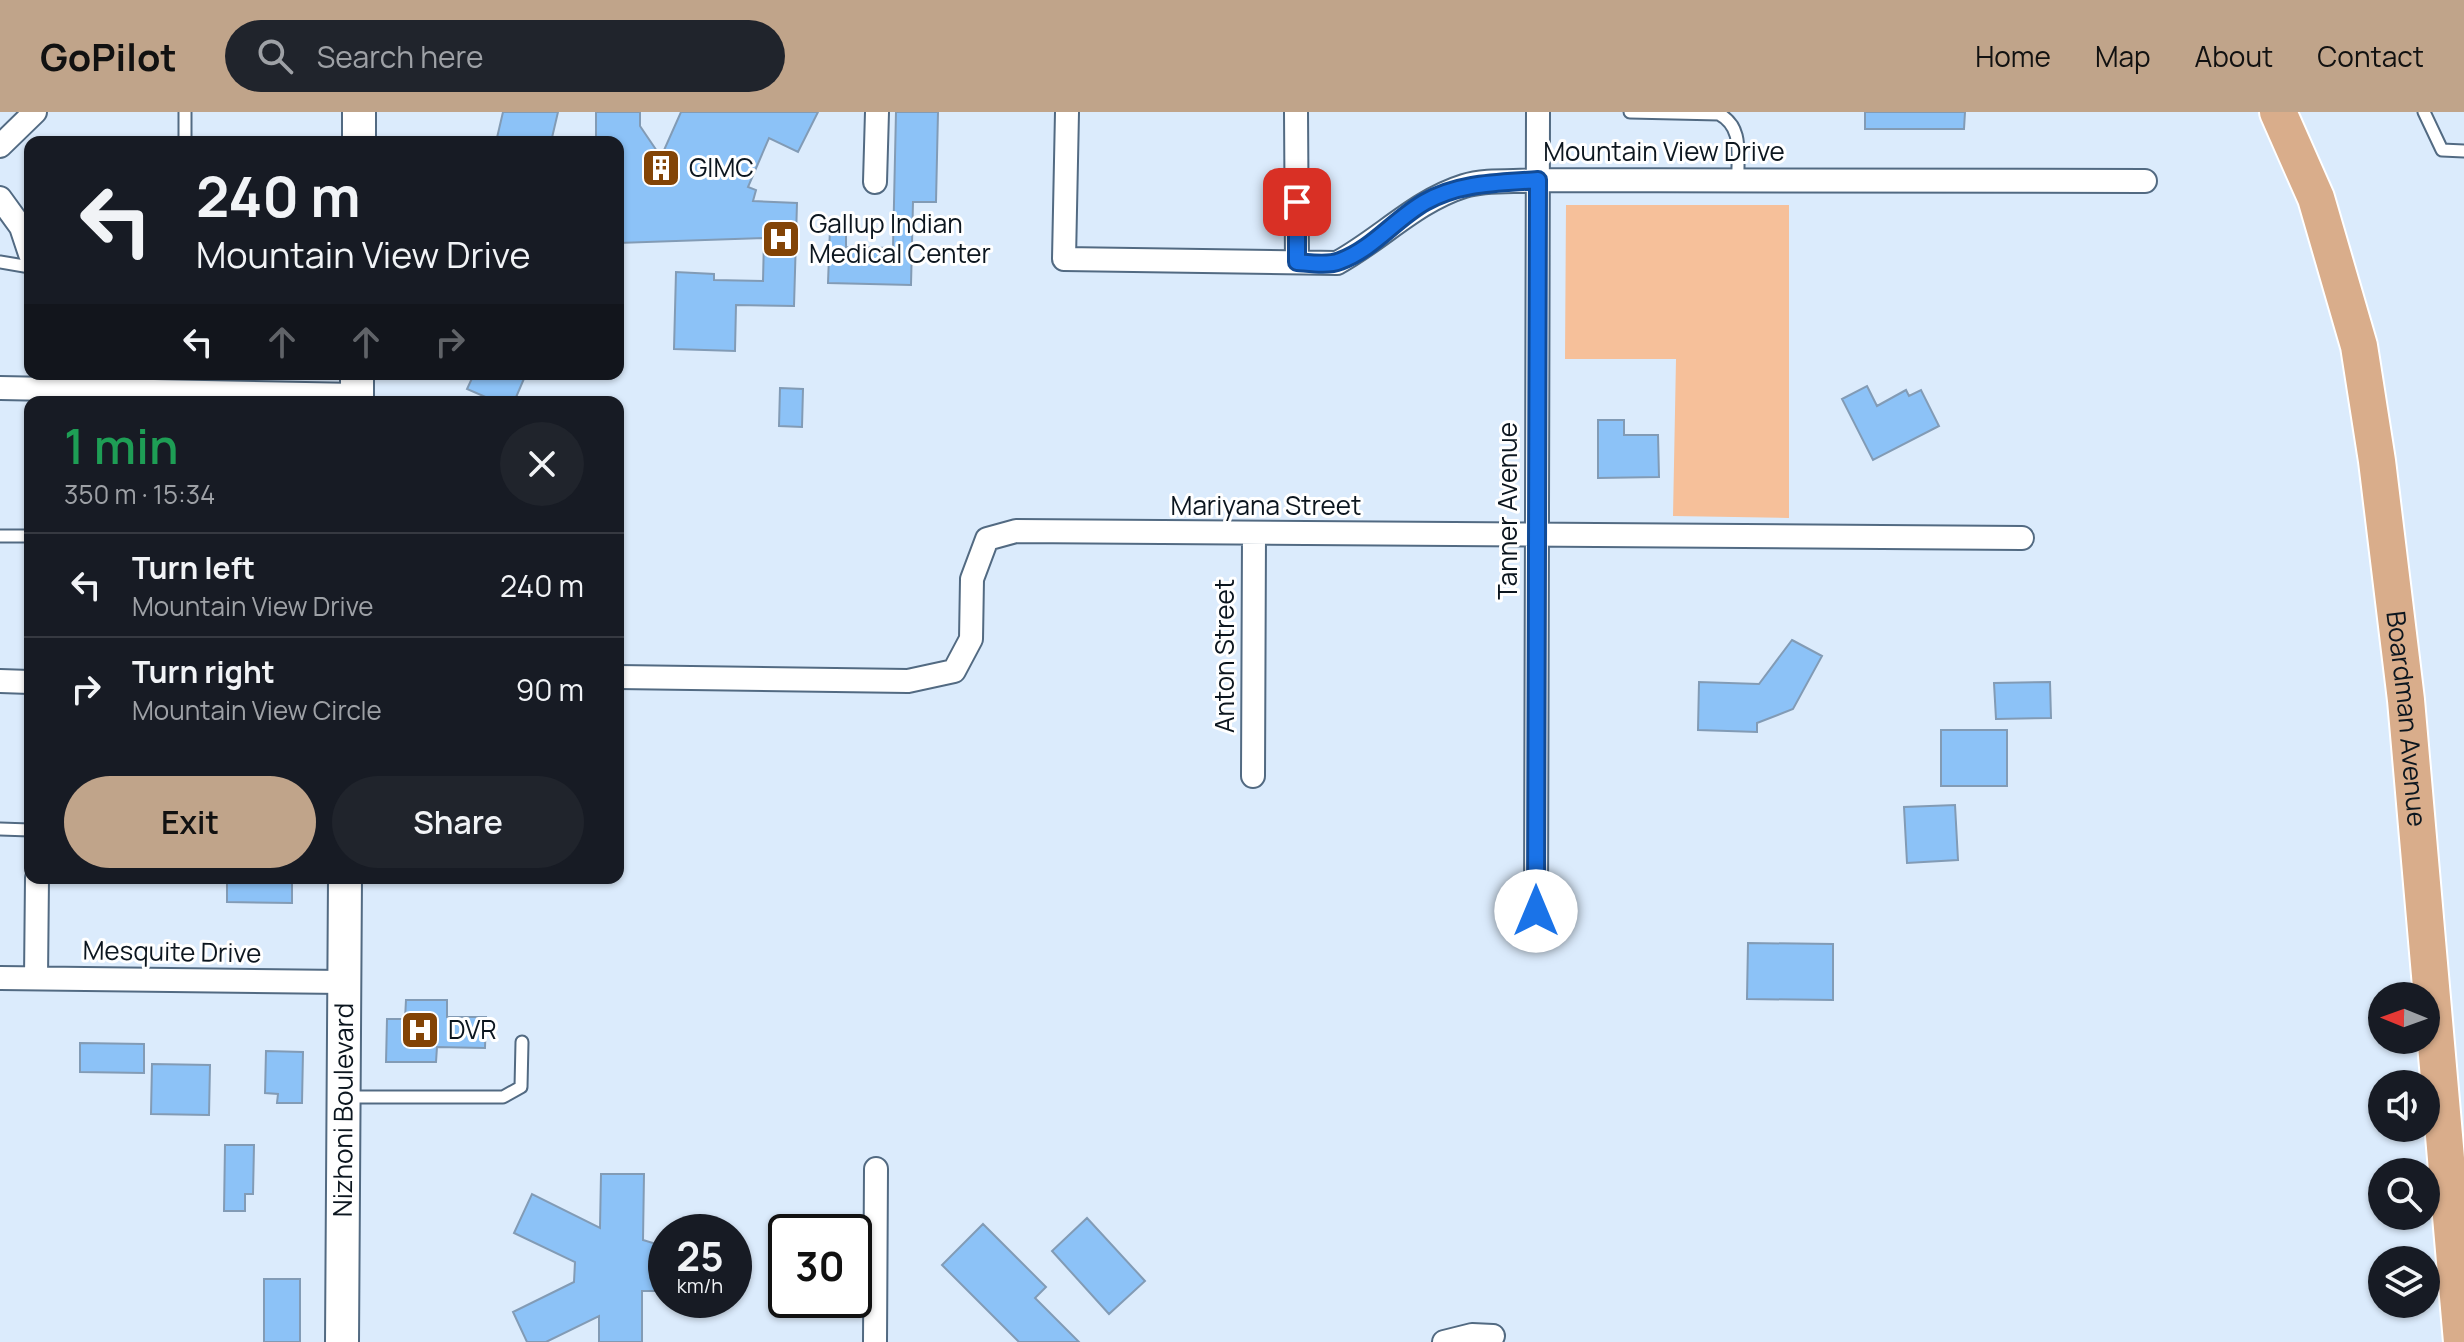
<!DOCTYPE html>
<html lang="en">
<head>
<meta charset="utf-8">
<style>
	:root { --surface:#171b24; --page:#20242c; --text:#f1f3f6; --muted:#9ea1a6; --line:#363941; --accent:#c0a48a }
	body { margin:0; font-family:Manrope,sans-serif; background:var(--page); color:var(--text); height:100vh; display:flex; flex-direction:column; font-size:30px; white-space:nowrap }
	* { box-sizing:border-box; margin:0 }
	p { font-size:26px; color:var(--muted) }
	.icon { flex:none; width:44px; height:44px; fill:none; stroke:currentColor; stroke-width:2; stroke-linecap:round; stroke-linejoin:round }
	.map { position:relative; flex:1; overflow:hidden }
	.side { position:absolute; left:24px; top:284px; width:600px; height:488px; display:flex; flex-direction:column; background:var(--surface); border-radius:16px; box-shadow:0 2px 6px #0004 }
	.side>* { flex:none }
	.top-card { position:absolute; left:24px; top:24px; width:600px; height:244px; border-radius:16px; box-shadow:0 2px 6px #0004; background:#171b24; color:var(--text); overflow:hidden }
	.needle { width:52px; rotate:271deg }
	.tools { position:absolute; left:2368px; top:870px; display:grid; gap:16px }
	.tools a { display:grid; place-items:center; width:72px; height:72px; border-radius:50%; background:var(--surface); box-shadow:0 2px 6px #0004; font-size:40px }
	.speed { position:absolute; left:648px; top:1102px; display:flex; gap:16px; font-size:40px; font-weight:700; text-align:center }
	.speed>* { display:grid; place-content:center; width:104px; height:104px; border-radius:50%; background:var(--surface); box-shadow:0 2px 6px #0004; line-height:1 }
	.speed small { font-size:20px; font-weight:400 }
	.speed .limit { border:4px solid #111; border-radius:12px; background:#fff; color:#111 }
	.pin { position:absolute; display:grid; place-items:center; width:68px; height:68px; color:#fff; margin:-34px; border-radius:16px; box-shadow:0 4px 12px #0006 }
	.me { position:absolute; width:88px; margin:-44px; rotate:0deg; stroke-linejoin:round; filter:drop-shadow(0 0 6px #0008) }
	.turn { display:flex; align-items:center; gap:28px; height:168px; padding:0 40px; font-size:36px }
	.turn .icon { width:104px; height:104px; stroke-width:2.5 }
	.turn b { display:block; font-size:56px; line-height:68px }
	.lanes { display:flex; align-items:center; height:76px; padding:0 40px; background:#0003; justify-content:center; gap:40px; direction:ltr }
	.lanes .off { opacity:.35 }
	.round { display:grid; place-items:center; flex:none; width:84px; height:84px; border-radius:42px; background:var(--page) }
	.headline { display:flex; align-items:center; justify-content:space-between; height:136px; padding:0 40px }
	h1 { font-size:48px; font-weight:600; line-height:60px; color:#1e9e55 }
	.action { display:flex; gap:16px; margin-top:auto; padding:16px 40px }
	.action a { flex:1; height:92px; border-radius:48px; background:var(--accent); color:#111; font-size:32px; font-weight:600; line-height:92px; text-align:center }
	.action a+a { background:var(--page); color:var(--text) }
	ul { padding:0; list-style:none }
	li { display:flex; align-items:center; gap:24px; height:104px; padding:0 40px; border-top:2px solid var(--line) }
	li div { flex:1 }
	li b { display:block; font-size:30px }
	li em { font-style:normal }
	header { display:flex; align-items:center; gap:48px; box-sizing:border-box; height:112px; padding:0 40px; background:var(--accent); color:#111 }
	header strong { font-size:38px }
	nav { display:flex; gap:44px; margin-inline-start:auto; font-size:28px }
	.search { width:560px; height:72px; background:var(--page); display:flex; align-items:center; gap:20px; box-sizing:border-box; padding:0 28px; border-radius:44px; color:var(--muted); font-size:30px }
	.map>svg:first-child { display:block }
</style>
</head>
<body>
<header>
<strong>GoPilot</strong>
<div class="search"><svg class="icon" aria-label="search" viewBox="0 0 24 24"><circle cx="10" cy="10" r="6"/><path d="M15 15l6 6"/></svg>Search here</div>
<nav><a>Home</a><a>Map</a><a>About</a><a>Contact</a></nav>
</header>
<div class="map">
<svg width="2464" height="1230" viewBox="0 0 2464 1230">
	<rect width="100%" height="100%" fill="#dbebfc"/>
	<!-- green -->
	<path fill="#f6c09a" d="M1566 93H1789V406L1673 404 1676 247H1565Z"/>
	<!-- building -->
	<path fill="#8cc2f7" stroke="#829bb5" stroke-width="2" d="M503 0H558L551 30H496Z
		M596 0H640V14L661 45 681 0H818L798 40 769 26 748 75 756 78 753 89 797 91 794 194 736 193 735 239 674 237 676 160 714 162V168L763 169 764 126 618 131V30H596Z
		M896 0H938L936 90H913L911 173 828 171 830 116 846 117V135L893 136Z
		M1865 0H1965L1964 17H1865Z
		M474 262H526L514 290H497L467 277Z
		M1867 274 1877 294 1906 278 1909 284 1921 278 1939 314 1873 348 1842 287Z
		M780 276 803 277 802 315 779 314Z
		M1598 308H1624V323H1658L1659 365 1598 366Z
		M1792 528 1822 544 1793 597 1757 611V620L1698 618 1699 570 1759 572Z
		M2050 570 2051 606 1996 607 1994 571Z
		M1941 618H2007V674H1941Z
		M1955 693 1958 748 1907 751 1904 695Z
		M227 766H292V791L227 790Z
		M1748 831 1833 832V888L1747 887Z
		M406 888H447V905H486L485 936 437 935 436 950H386L387 907H405Z
		M80 931 144 932V961L80 960Z
		M266 939 303 940 302 991H277L278 982 265 981Z
		M152 952 210 953 209 1003 151 1002Z
		M225 1033H254L253 1082H245V1099H224Z
		M601 1062H644L643 1128 666 1135V1179H642V1230H599V1204L546 1230H527L513 1200 574 1170 575 1150 514 1121 532 1082 600 1116Z
		M1087 1106 1145 1169 1109 1202 1052 1139Z
		M983 1112 1046 1175 1035 1186 1079 1230H1019L942 1153Z
		M264 1167H300V1230H264Z"/>
	<g fill="none" stroke-linecap="round" stroke-linejoin="round">
		<!-- service casing -->
		<g stroke="#526a82" stroke-width="15">
			<path id="service" d="M185 0V30
				M1630 0 1719 2C1744 15 1737 43 1738 68
				M2424 0 2442 38 2464 39
				M0 150 30 155
				M0 424H30
				M0 717 30 718
				M345 985H503L521 975 522 930"/>
		</g>
		<!-- minor casing -->
		<g stroke="#526a82" stroke-width="26">
			<path id="minor" d="M1067 0 1064 147 1337 151C1381 127 1416 89 1464 74 1486 67 1515 70 1538 68L2145 69
				M1296 0 1297 150
				M0 34 35 0
				M875 70 877 0
				M0 86 21 115 30 142
				M0 276 357 283
				M618 565 908 569 954 559 971 527 972 467 987 427 1016 419 2022 426
				M0 569 30 570
				M1253 664 1254 423
				M1536 799 1538 0
				M0 866 344 870
				M36 866 37 766
				M875 1230 876 1057
				M1444 1230 1472 1223 1493 1224"/>
		</g>
		<!-- secondary casing -->
		<g stroke="#526a82" stroke-width="36">
			<g id="secondary">
				<path d="M359 30V0"/>
				<path d="M357 290V262"/>
				<path id="s1" d="M342 1230 345 766"/>
			</g>
		</g>
		<!-- primary casing -->
		<g stroke="#fff" stroke-width="40">
			<g id="primary">
				<path id="s2" d="M2278 0 2316 86 2359 234 2377 349 2406 588 2462 1230"/>
			</g>
		</g>
		<!-- service -->
		<use href="#service" stroke="#fff" stroke-width="11"/>
		<!-- minor -->
		<use href="#minor" stroke="#fff" stroke-width="22"/>
		<!-- secondary -->
		<use href="#secondary" stroke="#fff" stroke-width="32"/>
		<!-- primary -->
		<use href="#primary" stroke="#d9ad8b" stroke-width="36"/>
	</g>
	<g fill="none" stroke-linecap="round" stroke-linejoin="round">
		<!-- route casing -->
		<g stroke="#114b97" stroke-width="20">
			<path id="route" d="M1297 90V150C1310 151 1328 154 1340 149 1373 137 1395 107 1425 90 1460 70 1499 71 1538 68L1536 799"/>
		</g>
		<!-- route -->
		<use href="#route" stroke="#1a73e8" stroke-width="14"/>
	</g>
	<!-- icons -->
	<defs>
		<g id="building-square" transform="scale(2)"><rect x="-9" y="-9" width="18" height="18" rx="4" fill="#834406" stroke="#fff"/><path d="M-4-6H4V6H1V3H-1V6H-4ZM-2.5-4.3h1.7v1.8h-1.7ZM.8-4.3h1.7v1.8H.8ZM-2.5-1h1.7V.8h-1.7ZM.8-1h1.7V.8H.8Z" fill="#fff"/></g>
		<g id="hospital-square" transform="scale(2)"><rect x="-9" y="-9" width="18" height="18" rx="4" fill="#834406" stroke="#fff"/><path d="M-5-5h3v3.5h4V-5h3V5h-3V1.5h-4V5h-3Z" fill="#fff"/></g>
	</defs>
	<g fill-rule="evenodd">
		<use href="#building-square" x="661" y="56"/>
		<use href="#hospital-square" x="781" y="127"/>
		<use href="#hospital-square" x="420" y="918"/>
	</g>
	<g text-anchor="middle" stroke-width="6" stroke-linejoin="round" paint-order="stroke">
		<!-- street labels -->
		<g font-size="26" fill="#0c161f" stroke="#fff">
			<text x="1664" y="49">Mountain View Drive</text>
			<text x="1266" y="403">Mariyana Street</text>
			<text transform="translate(1508 399) rotate(-90)" y="9">Tanner Avenue</text>
			<text transform="translate(1225 544) rotate(-90)" y="9">Anton Street</text>
			<text dy="9" stroke="none"><textPath href="#s2" startOffset="624">Boardman Avenue</textPath></text>
			<text transform="translate(172 840) rotate(1)" y="9">Mesquite Drive</text>
			<text dy="9" stroke="none"><textPath href="#s1" startOffset="232">Nizhoni Boulevard</textPath></text>
		</g>
		<!-- poi labels -->
		<g font-size="26" fill="#0c161f" stroke="#fff" text-anchor="start">
			<text x="689" y="65">GIMC</text>
			<text x="809" y="121">Gallup Indian<tspan x="809" dy="30">Medical Center</tspan></text>
			<text x="448" y="927">DVR</text>
		</g>
	</g>
</svg>
<div class="tools">
<a><svg class="needle" viewBox="-14 -14 28 28"><path d="M0-13l5 13h-10z" fill="#e53935"/><path d="M0 13l5-13h-10z" fill="#9ea1a6"/></svg></a>
<a><svg class="icon" aria-label="sound" viewBox="0 0 24 24"><path d="M4 9h4l5-4v14l-5-4H4zM17 9q2 3 0 6"/></svg></a>
<a><svg class="icon" aria-label="search" viewBox="0 0 24 24"><circle cx="10" cy="10" r="6"/><path d="M15 15l6 6"/></svg></a>
<a><svg class="icon" aria-label="layers" viewBox="0 0 24 24"><path d="M12 4l9 5-9 5-9-5zM3 14l9 5 9-5"/></svg></a>
</div>
<div class="speed"><div>25<small>km/h</small></div><div class="limit">30</div></div>
<div class="pin" style="left:1297px;top:90px;background:#d93025"><svg class="icon" aria-label="arrive" viewBox="0 0 24 24"><path d="M6 21V4h12l-3 4 3 4H6"/></svg></div>
<svg class="me" style="left:1536px;top:799px" viewBox="-20 -20 40 40"><circle r="19" fill="#fff"/><path d="M0-13L10 11 0 6-10 11z" fill="#1a73e8"/></svg>
<div class="top-card">
<div class="turn"><svg class="icon" aria-label="left" viewBox="0 0 24 24"><path d="M17 20v-9H6M10 6l-5 5 5 5"/></svg><div><b>240 m</b>Mountain View Drive</div></div>
<div class="lanes"><svg class="icon" aria-label="left" viewBox="0 0 24 24"><path d="M17 20v-9H6M10 6l-5 5 5 5"/></svg><svg class="icon off" aria-label="ahead" viewBox="0 0 24 24"><path d="M12 20V5M6 11l6-6 6 6"/></svg><svg class="icon off" aria-label="ahead" viewBox="0 0 24 24"><path d="M12 20V5M6 11l6-6 6 6"/></svg><svg class="icon off" aria-label="right" viewBox="0 0 24 24"><path d="M7 20v-9h11M14 6l5 5-5 5"/></svg></div>
</div>
<section class="side">
<div class="headline"><div><h1>1 min</h1><p>350 m · 15:34</p></div><a class="round"><svg class="icon" aria-label="close" viewBox="0 0 24 24"><path d="M6 6l12 12M18 6L6 18"/></svg></a></div>
<ul>
<li><svg class="icon" aria-label="left" viewBox="0 0 24 24"><path d="M17 20v-9H6M10 6l-5 5 5 5"/></svg><div><b>Turn left</b><p>Mountain View Drive</p></div><em>240 m</em></li>
<li><svg class="icon" aria-label="right" viewBox="0 0 24 24"><path d="M7 20v-9h11M14 6l5 5-5 5"/></svg><div><b>Turn right</b><p>Mountain View Circle</p></div><em>90 m</em></li>
</ul>
<div class="action"><a>Exit</a><a>Share</a></div>
</section>
</div>
</body>
</html>
